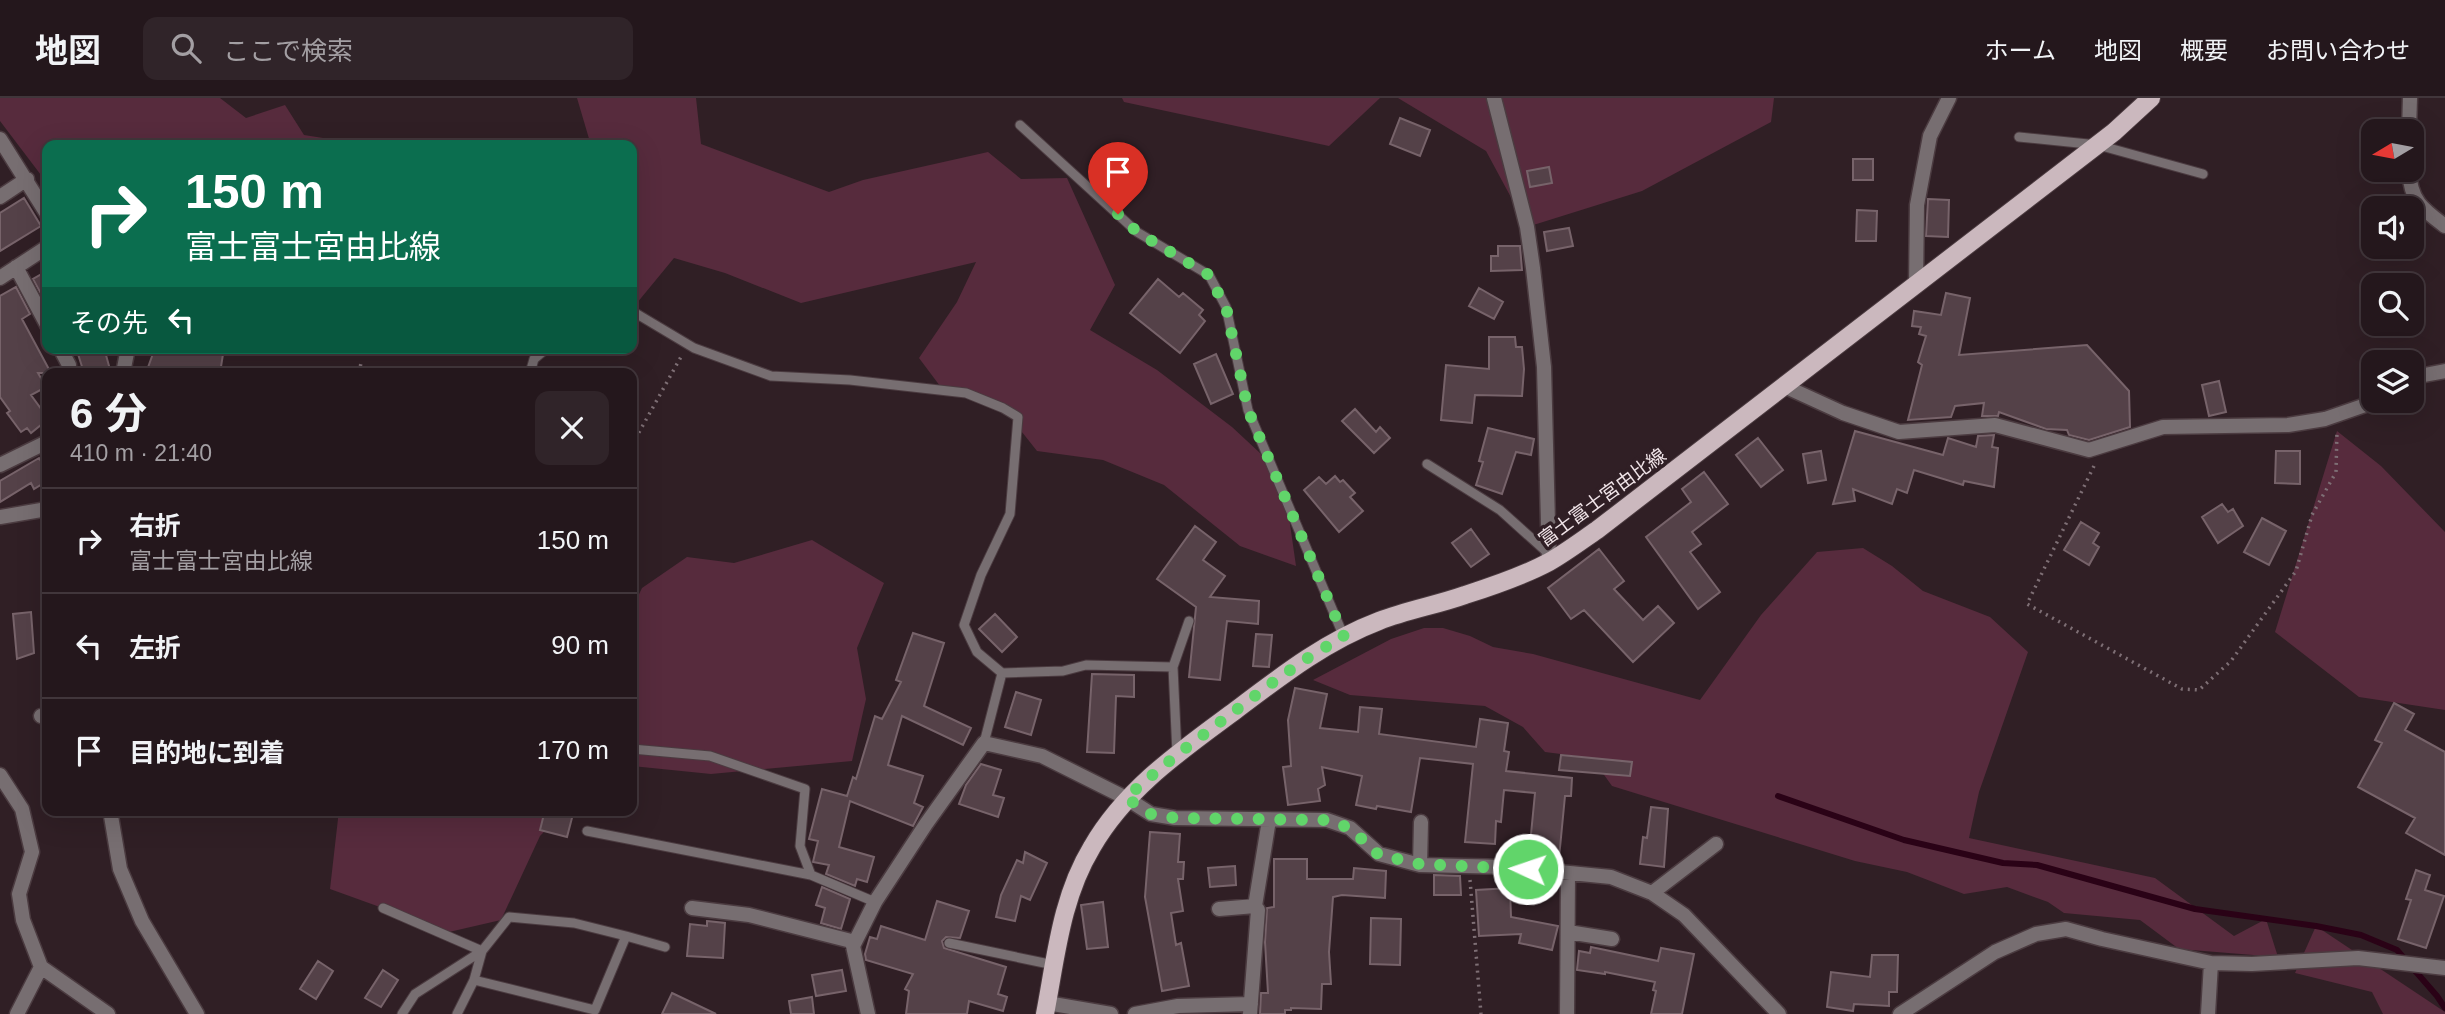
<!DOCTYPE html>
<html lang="ja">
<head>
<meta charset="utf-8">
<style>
	:root { --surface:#24171c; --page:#302429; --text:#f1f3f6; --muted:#a39fa3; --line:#41363b }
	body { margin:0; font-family:Helvetica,"Noto Sans JP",sans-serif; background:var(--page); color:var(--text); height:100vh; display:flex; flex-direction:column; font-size:26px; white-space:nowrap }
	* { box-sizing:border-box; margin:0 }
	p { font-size:23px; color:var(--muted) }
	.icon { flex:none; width:38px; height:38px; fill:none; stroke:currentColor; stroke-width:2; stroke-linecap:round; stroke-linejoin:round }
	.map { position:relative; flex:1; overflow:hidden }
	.drawer { position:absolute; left:42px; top:270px; width:595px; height:448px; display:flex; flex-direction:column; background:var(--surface); border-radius:14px; box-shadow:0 7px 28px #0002,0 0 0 2px var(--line) }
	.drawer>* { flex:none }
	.top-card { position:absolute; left:42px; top:42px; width:595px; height:214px; border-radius:14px; box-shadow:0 7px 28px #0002,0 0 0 2px var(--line); background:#0b6e4f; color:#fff; overflow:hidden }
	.needle { width:46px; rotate:260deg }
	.fabs { position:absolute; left:2361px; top:21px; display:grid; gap:14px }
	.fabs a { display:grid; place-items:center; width:63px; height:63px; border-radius:14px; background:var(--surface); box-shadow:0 7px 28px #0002,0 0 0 2px var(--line); font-size:35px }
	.pin { position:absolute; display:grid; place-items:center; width:60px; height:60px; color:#fff; margin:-72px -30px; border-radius:50% 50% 50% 0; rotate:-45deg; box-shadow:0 0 7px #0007 }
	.pin .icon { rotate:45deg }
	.me { position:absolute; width:77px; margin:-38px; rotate:273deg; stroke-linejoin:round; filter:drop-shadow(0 0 5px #0008) }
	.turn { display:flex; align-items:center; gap:24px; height:147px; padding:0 28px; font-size:32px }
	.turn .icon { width:91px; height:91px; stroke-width:2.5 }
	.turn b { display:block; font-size:49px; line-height:60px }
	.then { display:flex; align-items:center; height:66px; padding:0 28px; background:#0003; gap:14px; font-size:26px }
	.round { display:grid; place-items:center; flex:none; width:74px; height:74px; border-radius:14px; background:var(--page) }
	.head { display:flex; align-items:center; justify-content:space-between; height:119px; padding:0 28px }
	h1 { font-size:42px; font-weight:700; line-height:52px }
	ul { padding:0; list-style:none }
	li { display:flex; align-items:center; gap:21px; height:105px; padding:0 28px; border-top:2px solid var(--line) }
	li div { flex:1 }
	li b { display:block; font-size:26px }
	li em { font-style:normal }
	header { display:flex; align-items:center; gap:42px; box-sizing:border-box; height:98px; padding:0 35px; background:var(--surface); border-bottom:2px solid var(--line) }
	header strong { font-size:33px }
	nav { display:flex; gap:38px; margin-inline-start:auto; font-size:24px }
	.search { width:490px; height:63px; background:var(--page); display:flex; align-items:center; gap:18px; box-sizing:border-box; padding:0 24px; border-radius:14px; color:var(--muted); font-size:26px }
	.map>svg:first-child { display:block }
</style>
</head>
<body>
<header>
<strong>地図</strong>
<div class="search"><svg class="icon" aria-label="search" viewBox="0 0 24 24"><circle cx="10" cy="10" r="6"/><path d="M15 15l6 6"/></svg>ここで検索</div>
<nav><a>ホーム</a><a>地図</a><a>概要</a><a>お問い合わせ</a></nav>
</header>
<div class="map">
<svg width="2445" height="916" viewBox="0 0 2445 916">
	<rect width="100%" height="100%" fill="#301f25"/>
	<!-- green -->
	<path fill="#572b3d" d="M0 0H220L246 20 285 7 304 37 368 47H47V85L0 23Z
		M577 0H696L701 46 829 94 863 82 988 54 1021 81 1067 80 1115 187 1090 232 1157 272 1232 329 1260 355 1285 391 1296 468 1240 448 1164 387 1103 362 1037 353 999 305 943 292 919 260 957 204 976 164 801 205 725 175 674 160 632 211V47H589L590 44Z
		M1122 0H1380L1329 48 1124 4Z
		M1398 0H1774L1771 24 1642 93 1527 129 1486 53Z
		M2337 333 2381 368 2445 434V612L2359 599 2275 534Z
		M812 442 884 485 857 550 866 601 852 663 711 676 632 668V511L642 490 687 459 734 465Z
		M1863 450 1892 468 1923 493 1990 519 2028 554 1979 694 1969 740 2155 780 2234 838 2266 821 2278 859 2179 851 2140 822 2064 815 2048 804 2007 789 1964 796 1907 774 1855 763 1612 688 1592 660 1545 654 1523 629 1485 608 1350 597 1313 582 1391 541 1424 530H1443L1470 538 1493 549 1533 556 1700 602 1761 517 1817 454Z
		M339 712H565L540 738 501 822 449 834 330 791Z
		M2316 828 2445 914V916H2383L2372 894 2295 875Z"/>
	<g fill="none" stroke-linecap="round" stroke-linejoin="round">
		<!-- stream -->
		<path stroke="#2a0216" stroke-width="6" d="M1778 698 1904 742 2003 765 2037 767 2195 811 2316 828 2361 837 2397 852 2437 898 2445 910"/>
	</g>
	<!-- building -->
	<path fill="#544148" stroke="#77636a" stroke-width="2" d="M1400 20 1430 32 1420 58 1390 46Z
		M1853 61H1873V82H1853Z
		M1549 69 1552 85 1530 89 1527 73Z
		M24 100 41 128 0 153V115Z
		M1928 101 1949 102 1948 139 1926 138Z
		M1857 112 1877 113 1876 143H1856Z
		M1569 130 1573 148 1547 153 1544 134Z
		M1498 148H1520L1522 172 1491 173V158H1498Z
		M47 173V207L33 181Z
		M1158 181 1179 199 1183 195 1203 212 1199 217 1205 223 1180 255 1130 215Z
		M16 189 30 216 22 221 51 275H38L46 289 31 297 47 319V322L31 335 27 330 21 334 7 315 10 313 0 299V198Z
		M1479 190 1503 204 1494 221 1469 208Z
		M1946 195 1970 200 1959 257 2087 247 2129 293 2130 329 2089 342 2069 337 2067 332 2046 331 1999 314 1998 318H1982L1984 305 1955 308 1951 319 1908 322 1922 267 1918 264 1926 238 1919 236 1921 229 1912 228 1914 213 1941 217Z
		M1489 239H1515L1516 249H1522L1524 271 1522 298 1475 297 1472 325 1441 322 1446 267 1489 271Z
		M97 250H104L111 275H84L78 256Z
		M155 250H224L220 275H146Z
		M1216 256 1233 296 1211 306 1194 266Z
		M2219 283 2226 314 2209 318 2202 287Z
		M1355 311 1376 334 1380 329 1390 340 1374 355 1342 323Z
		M1488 330 1534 341 1531 357 1516 354 1502 396 1476 387 1483 364 1479 363Z
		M1855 333 1943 357 1948 340 1976 349 1978 338 1994 337 1992 349 1998 350 1994 389 1964 383 1963 387 1914 372 1907 395 1897 391 1892 406 1853 391 1855 403 1833 406Z
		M1758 340 1783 372 1761 389 1736 357Z
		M1821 353 1826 382 1808 385 1803 356Z
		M2276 353H2300V386L2275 385Z
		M39 360 42 365 47 362V383L34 391 31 385 0 404V383Z
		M1704 374 1728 406 1692 434 1701 446 1690 454 1720 494 1698 511 1646 439 1691 404 1682 391Z
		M1335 378 1340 384 1343 382 1355 395 1350 399 1363 413 1339 434 1304 392 1319 379 1326 386Z
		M2222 406 2228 414 2233 411 2243 428 2218 445 2202 419Z
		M2262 420 2286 433 2269 467 2244 454Z
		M2081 424 2099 435 2093 445 2099 449 2089 467 2064 452Z
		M1195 428 1216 444 1203 462 1225 478 1210 499 1259 503 1258 526 1227 523 1220 582 1189 579 1196 509 1157 481Z
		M1471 431 1489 456 1471 469 1452 445Z
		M1599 451 1624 483 1614 491 1643 522 1658 508 1674 525 1633 564 1584 512 1571 521 1548 490Z
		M31 514 34 555 17 561 13 516Z
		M995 516 1017 539 1002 554 979 531Z
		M913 535 944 545 924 608 971 630 963 647 902 618 888 667 923 678 914 705 923 709 913 728 850 703 839 749 874 759 867 784 857 781 855 788 826 776 829 767 813 764 818 743 809 741 822 691 847 698 853 679 856 681 875 618 882 621 901 584 896 582Z
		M1256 536 1272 537 1269 569 1253 568Z
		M1092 576 1134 577V599L1116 598 1114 655 1087 654Z
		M1295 590 1327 596 1320 630 1358 634 1360 609 1382 611 1379 636 1476 649 1480 621 1508 625 1504 653 1509 654 1506 673 1572 680 1571 698H1565L1559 760 1529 757 1535 695 1504 692 1501 724 1496 723 1495 746 1465 744 1473 666 1420 660 1411 714 1377 708 1376 711 1356 707 1362 678 1322 669 1325 687 1318 691 1320 703 1288 707 1283 669 1291 668 1288 622Z
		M1016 594 1041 602 1031 637 1005 629Z
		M2394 605 2414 616 2405 632 2445 654V757L2406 735 2415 720 2358 689 2382 645 2375 642Z
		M1561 657 1632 664 1630 678 1559 672Z
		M981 666 1001 672 993 697 1004 700 998 719 959 706 966 687Z
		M1651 709 1668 711 1664 769 1640 766 1643 739 1647 740Z
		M545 712H558L573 716 567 739 540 732Z
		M1150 734 1180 736 1178 764H1184L1183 781H1178L1183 813 1171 815 1176 847 1181 845 1189 888 1162 893 1145 799Z
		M1025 754 1047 765 1030 802 1021 798 1015 823 996 819 1001 797 1017 762 1023 765Z
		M1274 761H1307V781H1353L1354 770 1386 773 1385 800 1342 797 1333 799 1329 854 1331 886H1322L1321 911 1291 910V912H1285V916H1260L1261 895H1268L1265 844 1267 810 1274 809Z
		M1235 768 1236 787 1210 789 1208 770Z
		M2416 772 2430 777 2425 792 2444 798 2426 850 2398 841 2411 802 2406 801Z
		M1434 777 1460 778 1461 797H1434Z
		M822 789 850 801 841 831 821 825 825 810 816 807Z
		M1510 790 1511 819 1558 828 1552 852 1519 845 1521 836 1479 838 1476 792Z
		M937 803 969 813 960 840 946 839 942 843 944 850 1006 869 998 896 1007 899 1003 913 969 903 967 916H906L909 893 905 891 913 876 866 862 865 856 870 839 877 841 881 828 925 842Z
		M1103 804 1108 849 1087 851 1081 807Z
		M1371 820 1401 821 1400 867 1370 866Z
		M707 823 725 825 723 860 687 858 690 826 707 828Z
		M1591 849 1658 863 1661 850 1694 856 1682 916H1651L1656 893 1653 892 1655 884 1605 874V876L1577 872 1579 853 1590 855Z
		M1872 857H1898L1897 894H1889V908L1854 906 1853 913 1827 909 1831 874 1870 879Z
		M318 863 333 873 316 901 300 891Z
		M383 872 398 882 381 909 365 900Z
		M842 872 846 893 816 898 812 877Z
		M672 895 716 916H662Z
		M812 899 814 916H791L789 903Z"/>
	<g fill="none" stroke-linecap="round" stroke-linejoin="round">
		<!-- lane casing -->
		<g stroke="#4b3b40" stroke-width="11">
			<path id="lane" d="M1020 27 1137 134 1209 177 1226 209 1248 312 1344 539
				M2019 39 2098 47 2203 76
				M632 213 694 250 771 278 850 282 966 295 1003 310 1018 319 1010 416 981 477 964 527 977 554 1002 575 984 645
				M530 275 534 261 547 250
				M1427 366 1500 412 1549 456
				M1173 569 1189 523
				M1002 575 1063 573 1086 567 1173 569 1177 656
				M632 651 710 658 805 691 800 748 811 777 875 804
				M587 733 811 777
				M383 810 482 853
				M626 838 665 849
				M949 845 1054 867
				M402 916 415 896 482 853 509 819 574 825 626 838 595 912 474 882 482 853
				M457 916 474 882"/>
		</g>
		<!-- street casing -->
		<g stroke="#4b3b40" stroke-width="17">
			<path id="street" d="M1494 0 1527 129 1533 170 1544 269 1549 464
				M2409 33 2410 0
				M0 41 47 116
				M2409 72C2410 102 2422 111 2445 128
				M0 99 27 81
				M16 169 47 227
				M0 180 47 149
				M1916 188 1917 107 1930 38 1949 0
				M60 250 69 267 67 275
				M123 275 128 250
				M2412 283 2419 278 2445 273
				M1784 288 1843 315 1899 334 1995 327 2089 352 2163 329 2288 327 2325 321 2377 303
				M0 367 47 344
				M0 419 47 411
				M41 618 47 619
				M0 677 22 711 32 754 19 796 23 822 41 869 108 916
				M110 712 120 771 142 823 197 916
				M1420 767 1421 724
				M1652 795 1716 746
				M692 810 749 817 855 844
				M1219 811 1255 808
				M1568 834 1612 841
				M1047 905 1111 916
				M17 916 41 869
				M868 916 853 848 875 804 926 726 984 645 1042 658 1126 700 1151 716 1175 720 1327 722 1350 730 1379 756 1420 767 1509 769 1611 779 1652 795 1684 817 1779 916
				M1135 916 1178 908 1251 906
				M1250 916 1258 812 1255 808 1269 722
				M1567 916 1568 775
				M1900 916 1995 854 2036 836 2066 831 2102 841 2211 865 2252 866 2358 860 2445 870
				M2208 916 2211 865"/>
		</g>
		<!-- primary casing -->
		<g stroke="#4b3b40" stroke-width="20">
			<path id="primary" d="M1045 916C1056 859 1061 800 1092 749 1126 690 1182 652 1236 612 1281 578 1326 543 1379 523 1407 512 1437 507 1465 497 1493 488 1523 478 1549 464 1565 455 1581 443 1597 432L2114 34 2151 0"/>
		</g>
		<!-- path -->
		<path stroke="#7e6f75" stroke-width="3.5" stroke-dasharray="2 5" stroke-linecap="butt" d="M359 275 361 265
			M632 347 682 257
			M2094 368 2027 506 2182 591 2199 592 2231 563 2296 473 2312 417 2336 374 2337 332
			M1470 782 1481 916"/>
		<!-- lane -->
		<use href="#lane" stroke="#776e71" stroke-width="9"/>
		<!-- street -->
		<use href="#street" stroke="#776e71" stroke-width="14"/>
		<!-- primary -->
		<use href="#primary" stroke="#cbb8be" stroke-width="18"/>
	</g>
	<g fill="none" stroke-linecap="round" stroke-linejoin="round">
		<!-- route -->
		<path stroke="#61d56a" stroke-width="12" stroke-dasharray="0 21.6" d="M1118 116 1137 134 1209 177 1217 193 1226 209 1248 312 1344 539C1306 558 1271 586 1236 612 1199 640 1161 668 1126 700L1151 716 1175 720 1327 722 1350 730 1379 757 1420 766 1528 771"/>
	</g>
	<g text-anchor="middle" stroke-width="7" stroke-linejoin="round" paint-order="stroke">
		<!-- street labels -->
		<g font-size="19" fill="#f0e4e8" stroke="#301f25">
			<text transform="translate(1602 399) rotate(-36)" y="7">富士富士宮由比線</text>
		</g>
	</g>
</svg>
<div class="fabs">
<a><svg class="needle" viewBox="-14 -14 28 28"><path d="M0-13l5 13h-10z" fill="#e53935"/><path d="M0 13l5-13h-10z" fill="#a39fa3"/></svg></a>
<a><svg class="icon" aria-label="sound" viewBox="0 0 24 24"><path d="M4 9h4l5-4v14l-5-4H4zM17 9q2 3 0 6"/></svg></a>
<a><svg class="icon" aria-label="search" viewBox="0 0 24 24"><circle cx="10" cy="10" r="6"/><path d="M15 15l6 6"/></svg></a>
<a><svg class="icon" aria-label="layers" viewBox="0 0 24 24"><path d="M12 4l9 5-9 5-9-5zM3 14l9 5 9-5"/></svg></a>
</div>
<div class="pin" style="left:1118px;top:116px;background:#d93025"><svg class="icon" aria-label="arrive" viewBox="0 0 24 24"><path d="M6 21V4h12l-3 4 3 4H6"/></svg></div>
<svg class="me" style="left:1528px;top:771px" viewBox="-20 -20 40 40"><circle r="17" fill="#61d56a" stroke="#fff" stroke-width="3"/><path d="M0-11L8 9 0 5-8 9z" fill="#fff"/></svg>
<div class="top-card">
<div class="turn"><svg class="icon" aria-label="right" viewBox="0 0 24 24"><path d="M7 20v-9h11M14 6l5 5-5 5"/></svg><div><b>150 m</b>富士富士宮由比線</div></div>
<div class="then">その先<svg class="icon" aria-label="left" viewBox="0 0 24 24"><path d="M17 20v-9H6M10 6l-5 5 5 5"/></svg></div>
</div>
<section class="drawer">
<div class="head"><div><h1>6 分</h1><p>410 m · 21:40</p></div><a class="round"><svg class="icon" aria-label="close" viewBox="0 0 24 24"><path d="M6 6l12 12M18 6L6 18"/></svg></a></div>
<ul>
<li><svg class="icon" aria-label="right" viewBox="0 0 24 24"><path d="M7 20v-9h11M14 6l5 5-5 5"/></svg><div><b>右折</b><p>富士富士宮由比線</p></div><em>150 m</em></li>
<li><svg class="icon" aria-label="left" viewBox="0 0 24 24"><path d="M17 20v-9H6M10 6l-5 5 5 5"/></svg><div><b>左折</b></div><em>90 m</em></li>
<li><svg class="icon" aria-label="arrive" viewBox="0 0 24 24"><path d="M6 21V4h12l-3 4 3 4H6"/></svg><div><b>目的地に到着</b></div><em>170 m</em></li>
</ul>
</section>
</div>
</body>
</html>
